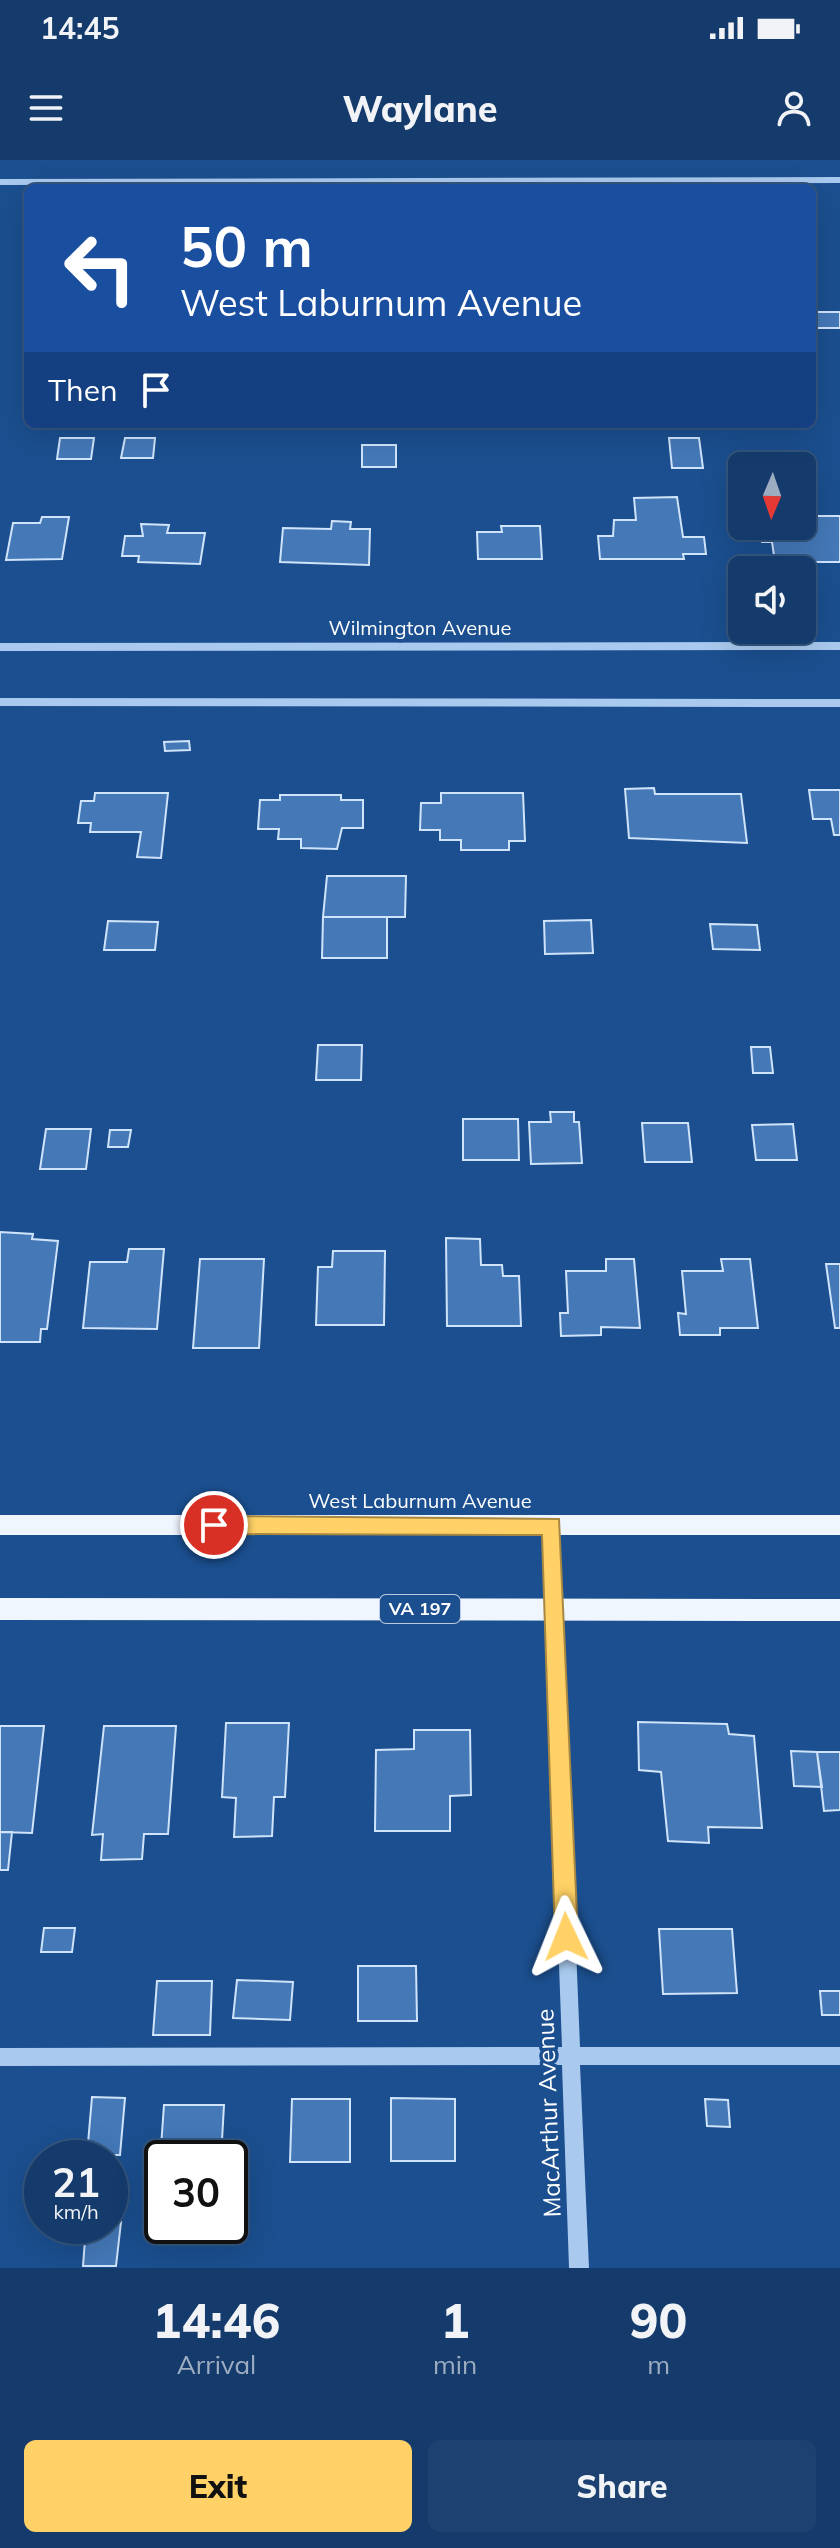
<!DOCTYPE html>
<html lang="en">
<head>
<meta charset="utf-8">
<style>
	:root { --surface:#143b6b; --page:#1d4271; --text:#f1f3f6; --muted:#9dadc1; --line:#33557e; --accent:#ffd166 }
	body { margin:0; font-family:Mulish,sans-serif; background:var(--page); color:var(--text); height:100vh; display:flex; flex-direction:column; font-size:30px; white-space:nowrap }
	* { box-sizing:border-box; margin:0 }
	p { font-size:26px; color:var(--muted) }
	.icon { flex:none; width:44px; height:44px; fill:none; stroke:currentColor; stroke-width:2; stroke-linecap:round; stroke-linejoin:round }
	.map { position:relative; height:2108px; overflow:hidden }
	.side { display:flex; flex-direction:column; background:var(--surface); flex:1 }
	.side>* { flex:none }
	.guide { position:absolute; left:24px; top:24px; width:792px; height:244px; border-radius:12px; box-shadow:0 8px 32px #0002,0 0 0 2px var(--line); background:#1a4fa0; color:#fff; overflow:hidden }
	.needle { width:52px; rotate:182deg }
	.fabs { position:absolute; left:728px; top:292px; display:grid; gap:16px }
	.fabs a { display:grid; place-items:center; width:88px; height:88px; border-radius:12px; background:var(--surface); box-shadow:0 8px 32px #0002,0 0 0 2px var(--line); font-size:40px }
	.speed { position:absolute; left:24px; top:1980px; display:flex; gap:16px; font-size:40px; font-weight:700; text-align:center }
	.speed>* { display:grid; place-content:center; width:104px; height:104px; border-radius:50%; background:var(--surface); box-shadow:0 8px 32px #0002,0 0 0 2px var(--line); line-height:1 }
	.speed small { font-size:20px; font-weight:400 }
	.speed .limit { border:4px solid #111; border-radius:12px; background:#fff; color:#111 }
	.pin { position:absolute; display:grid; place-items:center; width:68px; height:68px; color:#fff; margin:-34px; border:4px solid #fff; border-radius:50%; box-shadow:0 2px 8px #0007 }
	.me { position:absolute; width:88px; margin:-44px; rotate:358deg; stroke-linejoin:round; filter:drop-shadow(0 0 6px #0008) }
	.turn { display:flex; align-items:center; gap:28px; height:168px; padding:0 24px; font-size:36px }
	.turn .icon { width:104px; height:104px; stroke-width:2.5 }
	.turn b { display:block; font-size:56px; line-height:68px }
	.then { display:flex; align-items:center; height:76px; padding:0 24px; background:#0003; gap:16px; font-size:30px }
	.eta { display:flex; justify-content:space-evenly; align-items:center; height:136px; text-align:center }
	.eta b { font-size:48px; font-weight:800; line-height:56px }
	.button { display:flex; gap:16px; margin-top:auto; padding:16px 24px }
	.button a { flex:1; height:92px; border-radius:12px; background:var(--accent); color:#111; font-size:32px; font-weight:800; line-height:92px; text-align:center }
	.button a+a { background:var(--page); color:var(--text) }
	.status { display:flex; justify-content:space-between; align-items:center; height:56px; padding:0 40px; background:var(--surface); direction:ltr }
	.status svg { height:22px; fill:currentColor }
	header { display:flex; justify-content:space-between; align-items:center; height:104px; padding:0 24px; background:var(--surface); font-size:36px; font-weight:800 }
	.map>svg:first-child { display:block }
</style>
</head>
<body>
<div class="status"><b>14:45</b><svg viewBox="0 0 49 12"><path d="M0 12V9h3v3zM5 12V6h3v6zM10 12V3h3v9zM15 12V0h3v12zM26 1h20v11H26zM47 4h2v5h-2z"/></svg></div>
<header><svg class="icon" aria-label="menu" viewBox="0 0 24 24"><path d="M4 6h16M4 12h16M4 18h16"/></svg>Waylane<svg class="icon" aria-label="person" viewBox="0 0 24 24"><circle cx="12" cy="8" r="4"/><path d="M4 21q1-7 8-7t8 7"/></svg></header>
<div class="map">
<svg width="840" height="2108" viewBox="0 0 840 2108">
	<rect width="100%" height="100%" fill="#1b4f8f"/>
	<!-- building -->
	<path fill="#4478b7" stroke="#cfe3fa" stroke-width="2" d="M812 152H840V168H814Z
		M60 278H94L91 299H57Z
		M125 278H155L153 298H121Z
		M669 278H699L703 308H672Z
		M362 285H396V307H362Z
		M677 337 683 377H704L706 394H683L684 399H600L598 376H613L614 360H636L634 338Z
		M802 356H840V402H775L772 382H762L760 366H802Z
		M42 357H69L62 399 6 400 13 363H40Z
		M332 361 351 362 350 369H370L369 405 280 402 283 368 331 369Z
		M141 364 169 365 167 373H205L200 404 138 402 139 396H122L125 376H143Z
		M501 366H540L542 399H478L477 372H502Z
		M189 581 190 590 165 591 164 582Z
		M654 628 655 634H741L747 683 629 678 625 629Z
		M809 630H840V675H834L831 659H813Z
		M95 633H168L161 698 137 697 141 672H90L91 663H78L81 641H94Z
		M441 633H523L525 681H509V690H461V680H440V670H420L421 643H441Z
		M280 635H341V640H363V668H342L337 689 301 688V679H278L279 669H258L260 640H280Z
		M327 716H406L405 757H323Z
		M323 757H387V798H322Z
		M591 760 593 793 545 794 544 761Z
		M108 761 158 762 155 790H104Z
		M710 764 757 765 760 790 713 789Z
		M318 885H362L361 920H316Z
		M751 887H770L773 913H753Z
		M550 952H574V962H579L582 1003 531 1004 529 962H551Z
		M463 959H518L519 1000H463Z
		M642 963H688L692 1002H645Z
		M793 964 797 1000H756L752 965Z
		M46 969H91L86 1009H40Z
		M110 970H131L128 987H108Z
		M0 1072 33 1074 32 1079 58 1081 47 1169H41L40 1182H0Z
		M446 1078 480 1079 481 1105H502L503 1116H519L521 1166H447Z
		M129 1089H164L157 1169 83 1168 90 1102H127Z
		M333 1091H385L384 1165H316L318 1107H332Z
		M200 1099H264L259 1188H193Z
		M606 1099H634L640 1168 601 1167V1175L561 1176 560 1153H568L566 1111H606Z
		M721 1099H750L758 1168H720V1175H680L678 1153 686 1154 682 1111H723Z
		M826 1104H840V1168H835Z
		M638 1562 727 1564 729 1574 754 1576 762 1668 708 1667 709 1683 668 1681 661 1612 639 1610Z
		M226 1563H289L285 1637H274L272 1676 234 1677 236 1638 222 1637Z
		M0 1566H44L32 1673 0 1672Z
		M104 1566H176L168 1674H144L142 1699 101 1700 103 1674 92 1675Z
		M414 1570H470L471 1635 450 1636V1671H375L376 1590 414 1589Z
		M791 1591 817 1592 822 1627 794 1626Z
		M817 1592H840V1650L824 1651Z
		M0 1672H12L8 1710H0Z
		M44 1768H75L72 1792H41Z
		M659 1769H732L737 1833 663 1834Z
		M358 1806H416L417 1861H358Z
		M237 1820 293 1822 290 1860 233 1858Z
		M157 1821H212L210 1875H153Z
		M820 1831H840V1855H822Z
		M92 1937 125 1938 120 1995H87Z
		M391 1938 455 1939V2001H391Z
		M292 1939H350V2002H290Z
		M705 1939 728 1940 730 1967 707 1966Z
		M164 1945H224L221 1998H162L160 2001Z
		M110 2062H121L116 2106H83L86 2066H110Z"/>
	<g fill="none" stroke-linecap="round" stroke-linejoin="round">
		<!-- minor -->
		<path fill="#a9c9ee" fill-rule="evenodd" d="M840 17V23L0 25V19Z
			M840 482V490L0 491V483Z
			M0 538 840 539V547L0 546Z
			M551 1358 556 1360 559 1365 580 1887H840V1905H580L589 2108H569L562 1905 0 1906V1888L562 1887 543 1365 546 1360Z"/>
		<!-- major -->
		<path fill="#f0f6ff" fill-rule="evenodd" d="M0 1355H840V1375H0Z
			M0 1438 840 1439V1461L0 1460Z"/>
	</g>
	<!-- route -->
	<path fill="#ffd166" stroke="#a68842" stroke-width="2" d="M214 1356 559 1359 578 1777 574 1785 566 1788 558 1785 555 1777 542 1375 214 1374 207 1371 204 1365 207 1358Z"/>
	<g text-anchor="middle" stroke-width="7" stroke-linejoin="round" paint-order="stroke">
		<!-- shield labels -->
		<rect fill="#1b4f8f" stroke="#bbcadd" stroke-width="2" x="380" y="1435" width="80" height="28" rx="6"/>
		<g font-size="18" font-weight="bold" fill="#fff">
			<text x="420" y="1455">VA 197</text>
		</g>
		<!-- street labels -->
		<g font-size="20" fill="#fff" stroke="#1b4f8f">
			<text x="420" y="475">Wilmington Avenue</text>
			<text x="420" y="1348">West Laburnum Avenue</text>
		</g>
		<!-- near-street labels -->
		<g font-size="24" fill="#fff" stroke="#1b4f8f">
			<text transform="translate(549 1953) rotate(-92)" y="8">MacArthur Avenue</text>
		</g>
	</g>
</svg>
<div class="fabs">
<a><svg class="needle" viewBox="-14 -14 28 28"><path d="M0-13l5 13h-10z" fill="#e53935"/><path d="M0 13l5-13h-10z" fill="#9dadc1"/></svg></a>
<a><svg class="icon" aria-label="sound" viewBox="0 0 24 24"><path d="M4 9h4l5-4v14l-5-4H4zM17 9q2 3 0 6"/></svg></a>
</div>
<div class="speed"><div>21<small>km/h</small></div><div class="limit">30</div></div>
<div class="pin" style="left:214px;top:1365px;background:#d93025"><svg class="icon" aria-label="arrive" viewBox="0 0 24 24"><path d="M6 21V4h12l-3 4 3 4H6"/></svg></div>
<svg class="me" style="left:566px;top:1777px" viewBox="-20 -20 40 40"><path d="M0-17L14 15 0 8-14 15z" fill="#ffd166" stroke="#fff" stroke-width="4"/></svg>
<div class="guide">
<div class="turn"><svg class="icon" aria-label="left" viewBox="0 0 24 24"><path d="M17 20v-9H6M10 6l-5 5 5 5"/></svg><div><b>50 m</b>West Laburnum Avenue</div></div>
<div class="then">Then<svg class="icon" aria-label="arrive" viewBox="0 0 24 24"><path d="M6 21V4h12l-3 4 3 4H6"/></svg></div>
</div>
</div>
<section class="side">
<div class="eta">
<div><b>14:46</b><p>Arrival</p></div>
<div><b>1</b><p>min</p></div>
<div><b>90</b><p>m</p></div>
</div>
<div class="button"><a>Exit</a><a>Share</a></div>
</section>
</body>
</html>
